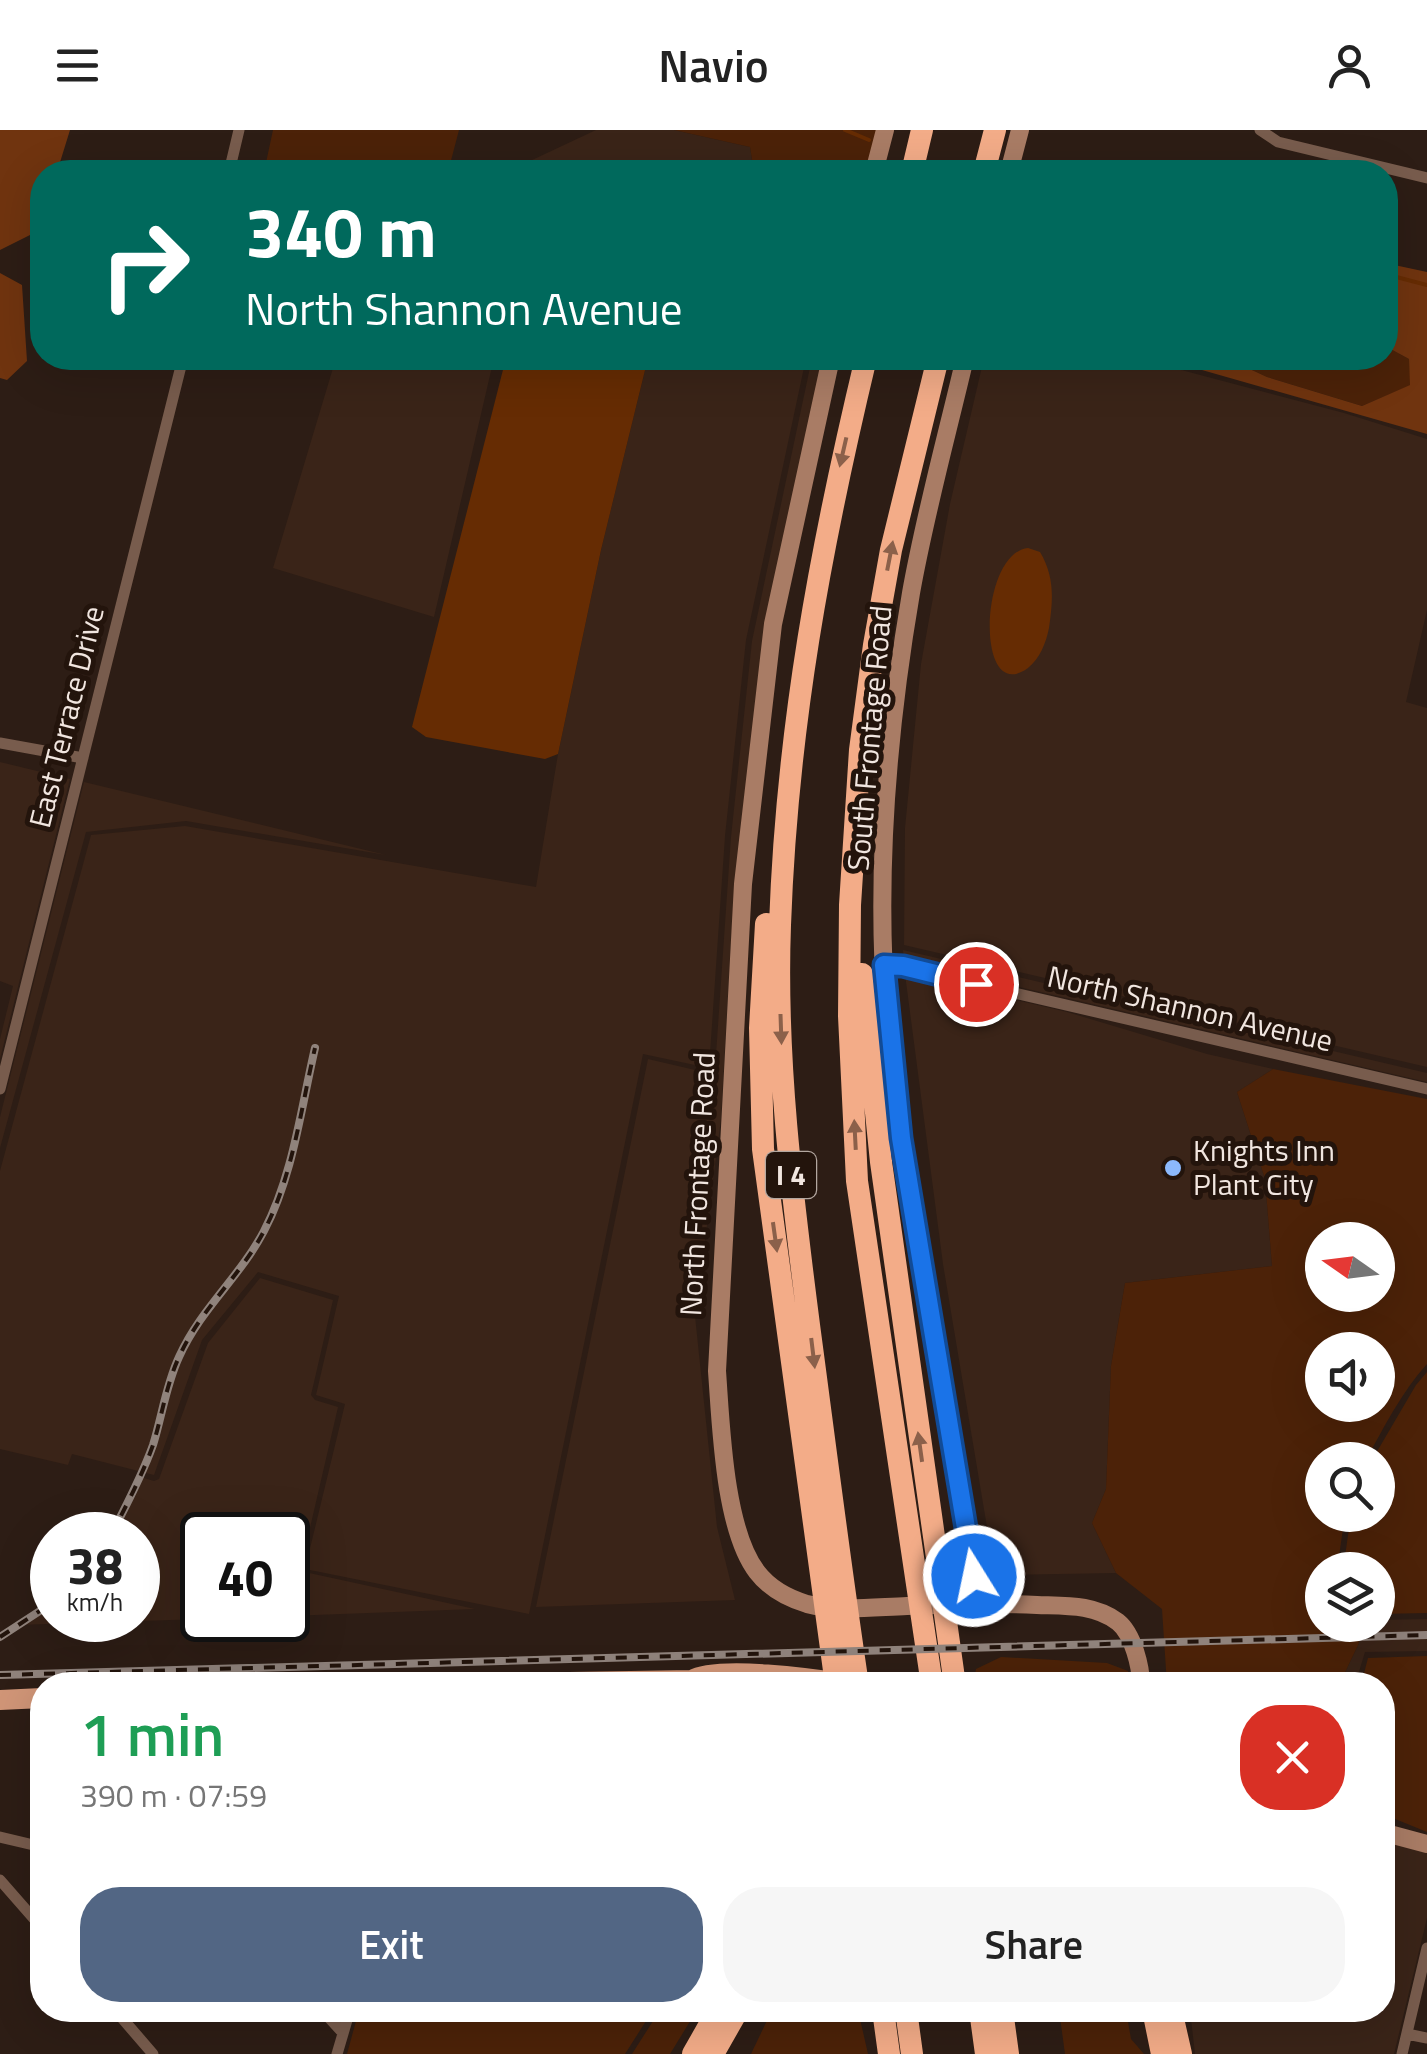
<!DOCTYPE html>
<html lang="en">
<head>
<meta charset="utf-8">
<style>
	:root { --surface:#fff; --page:#f6f6f6; --text:#222; --muted:#767676; --accent:#526684 }
	body { margin:0; font-family:"Titillium Web",sans-serif; background:var(--page); color:var(--text); height:100vh; display:flex; flex-direction:column; font-size:38px; white-space:nowrap }
	* { box-sizing:border-box; margin:0 }
	p { font-size:32px; color:var(--muted) }
	.icon { flex:none; width:55px; height:55px; fill:none; stroke:currentColor; stroke-width:2; stroke-linecap:round; stroke-linejoin:round }
	.map { position:relative; flex:1; overflow:hidden }
	.drawer { position:absolute; left:30px; top:1542px; width:1365px; height:350px; display:flex; flex-direction:column; background:var(--surface); border-radius:40px; box-shadow:0 10px 40px #0002 }
	.drawer>* { flex:none }
	.hud { position:absolute; left:30px; top:30px; width:1368px; height:210px; border-radius:40px; box-shadow:0 10px 40px #0002; background:#00695c; color:#fff; overflow:hidden }
	.needle { width:65px; rotate:284deg }
	.fabs { position:absolute; left:1305px; top:1092px; display:grid; gap:20px }
	.fabs a { display:grid; place-items:center; width:90px; height:90px; border-radius:50%; background:var(--surface); box-shadow:0 10px 40px #0002; font-size:50px }
	.speed { position:absolute; left:30px; top:1382px; display:flex; gap:20px; font-size:50px; font-weight:700; text-align:center }
	.speed>* { display:grid; place-content:center; width:130px; height:130px; border-radius:50%; background:var(--surface); box-shadow:0 10px 40px #0002; line-height:1 }
	.speed small { font-size:25px; font-weight:400 }
	.speed .limit { border:5px solid #111; border-radius:15px; background:#fff; color:#111 }
	.pin { position:absolute; display:grid; place-items:center; width:85px; height:85px; color:#fff; margin:-42px; border:5px solid #fff; border-radius:50%; box-shadow:0 2px 10px #0007 }
	.me { position:absolute; width:110px; margin:-55px; rotate:350deg; stroke-linejoin:round; filter:drop-shadow(0 0 8px #0008) }
	.turn { display:flex; align-items:center; gap:35px; height:210px; padding:0 50px; font-size:45px }
	.turn .icon { width:130px; height:130px; stroke-width:2.5 }
	.turn b { display:block; font-size:70px; line-height:85px }
	.round { display:grid; place-items:center; flex:none; width:105px; height:105px; border-radius:40px; background:var(--page) }
	.headline { display:flex; align-items:center; justify-content:space-between; height:170px; padding:0 50px }
	h1 { font-size:60px; font-weight:600; line-height:75px; color:#1e9e55 }
	.button { display:flex; gap:20px; margin-top:auto; padding:20px 50px }
	.button a { flex:1; height:115px; border-radius:40px; background:var(--accent); color:#fff; font-size:40px; font-weight:600; line-height:115px; text-align:center }
	.button a+a { background:var(--page); color:var(--text) }
	header { display:flex; justify-content:space-between; align-items:center; height:130px; padding:0 50px; background:var(--surface); font-size:45px; font-weight:600 }
	.map>svg:first-child { display:block }
</style>
</head>
<body>
<header><svg class="icon" aria-label="menu" viewBox="0 0 24 24"><path d="M4 6h16M4 12h16M4 18h16"/></svg>Navio<svg class="icon" aria-label="person" viewBox="0 0 24 24"><circle cx="12" cy="8" r="4"/><path d="M4 21q1-7 8-7t8 7"/></svg></header>
<div class="map">
<svg width="1427" height="1924" viewBox="0 0 1427 1924">
	<rect width="100%" height="100%" fill="#2d1d15"/>
	<!-- built -->
	<path fill="#3a2418" d="M596 0H674L750 17 754 42H519L530 31Z
		M336 228H494L434 487 273 438Z
		M648 228H806L746 510 725 706 709 938 643 924 529 1484 305 1439 345 1274 316 1265 339 1166 258 1142 202 1210 154 1345 72 1324 68 1335 0 1319V1041L91 705 185 696 536 757 558 624 601 420Z
		M812 228H824L766 493 731 810 721 989 695 1186 717 1397 735 1470 536 1477 648 929 708 943 715 939 731 707 752 511Z
		M984 228H1136L1344 283 1427 309V480L1406 572 1427 578V937L904 815 905 698 921 534 950 374Z
		M0 632 70 649 0 929V909L13 856 0 851Z
		M84 652 386 725 186 691 86 702 0 1018V987Z
		M903 820 1427 943V952L904 830Z
		M905 844 1067 882 1207 924 1273 939 1237 962 1265 1049 1272 1136 1125 1153 1111 1236 1106 1359 1092 1393 1116 1443 995 1445 943 1134Z
		M260 1148 333 1170 311 1265 315 1270 338 1277 300 1441 475 1479 288 1486V1405H202V1489L16 1495 52 1471V1490H138V1405H108L137 1346 154 1351 159 1349 208 1213Z
		M1427 1489V1521L1365 1522 1355 1555H1339L1359 1513 1355 1495H1378V1490Z
		M1383 1708 1427 1721V1788L1394 1924H1195L1190 1880H1382Z"/>
	<!-- green -->
	<path fill="#4c2208" fill-rule="evenodd" d="M273 0H459L448 42H264Z
		M674 0H878L867 42H754L750 17Z
		M1385 216 1409 229 1411 255 1362 276 1267 247 1226 228H1385Z
		M1273 939 1427 969V1234C1401 1263 1384 1297 1366 1330H1322V1385H1345L1337 1440H1322V1495H1355L1359 1513 1339 1555H1167L1162 1479 1116 1443 1092 1393 1106 1359 1111 1236 1125 1153 1272 1136 1265 1049 1237 962ZM1322 1110H1378V1165H1322ZM1322 1220H1378V1275H1322Z
		M1427 1242V1483L1378 1484V1440H1343L1351 1385H1378V1330H1372L1416 1255Z
		M1427 1526V1702L1383 1684 1382 1555H1361L1368 1528Z
		M1001 1527 1107 1533 1128 1541 1131 1555H973L976 1539Z
		M359 1880H653L625 1924H347Z
		M660 1880H697L670 1924H632Z
		M772 1880H858L868 1924H751Z
		M1059 1880H1126L1131 1909 1144 1924H1065Z"/>
	<!-- forest -->
	<path fill="#70340f" d="M0 0H70L57 42H42V99L0 120Z
		M1385 133 1427 142V304L1181 234 1174 228H1226L1267 247 1362 276 1410 255 1409 229 1385 216Z
		M0 143 22 155 27 231 7 250 0 248Z"/>
	<!-- water -->
	<path fill="#662c03" d="M506 228H648L601 420 558 624 545 629 426 607 412 597Z
		M1028 418 1040 422C1055 447 1053 470 1049 498 1046 513 1040 528 1028 538 975 577 979 423 1028 418Z"/>
	<g fill="none" stroke-linecap="round" stroke-linejoin="round">
		<!-- stream -->
		<path stroke="#662c03" stroke-width="4" d="M845 0 869 10
			M1385 144 1427 155"/>
		<!-- street -->
		<path stroke="#785c4d" stroke-width="11" d="M1260 0 1278 12 1427 48
			M229 42 239 0
			M0 613 83 628
			M884 835 903 837 1427 959
			M0 959 183 228
			M0 1707 42 1717
			M0 1750 42 1798
			M115 1880 153 1924
			M322 1880 343 1903
			M1407 1904 1427 1908
			M337 1924 350 1880
			M1402 1924 1427 1818"/>
		<!-- secondary -->
		<path stroke="#a97c65" stroke-width="18" d="M874 42 885 0
			M1009 42 1020 0
			M831 228 773 494 743 754 717 1241C721 1295 724 1399 757 1442 770 1459 787 1468 807 1474 837 1482 876 1477 907 1476 950 1474 993 1473 1037 1475 1065 1476 1094 1474 1118 1492 1133 1504 1141 1537 1141 1555
			M965 228C947 305 925 384 911 463 887 603 875 749 887 891 904 1087 954 1278 978 1473
			M1382 1702 1427 1714"/>
		<!-- primary -->
		<path stroke="#d09577" stroke-width="20" d="M382 1555 692 1550C717 1535 816 1549 848 1554
			M0 1570 42 1568"/>
		<!-- highway -->
		<path stroke="#f3ac88" stroke-width="22" d="M912 42 922 0
			M984 42 995 0
			M766 794 760 898 763 1019 836 1555
			M862 844 881 1032 955 1555
			M858 1555C840 1435 825 1315 809 1195 792 1063 775 929 780 795 787 597 820 420 866 228
			M932 1555 857 1051 849 886 850 775 860 620 874 515 891 420 938 228
			M883 1880 889 1924
			M906 1880 912 1924
			M980 1880 986 1924
			M1002 1880 1008 1924
			M1153 1880 1162 1924
			M1171 1880 1181 1924
			M693 1924 718 1880
			M713 1924 738 1880"/>
		<!-- rail casing -->
		<g stroke="#90837c" stroke-width="8">
			<path id="rail" d="M111 1405C126 1376 142 1346 153 1315 162 1286 166 1255 179 1227 201 1178 240 1147 264 1101 293 1046 301 978 315 918
				M0 1507 52 1473
				M0 1545 1427 1505"/>
		</g>
		<!-- rail -->
		<use href="#rail" stroke="#23140c" stroke-width="4" stroke-dasharray="11" stroke-linecap="butt"/>
	</g>
	<!-- one-way arrows -->
	<defs><path id="oneway-solid" d="M-6-.8H1V-3.2L6.5 0L1 3.2V.8H-6Z" transform="scale(2.5)"/></defs>
	<g fill="#8b604a">
		<use href="#oneway-solid" transform="translate(843 322) rotate(103)"/>
		<use href="#oneway-solid" transform="translate(890 426) rotate(-79)"/>
		<use href="#oneway-solid" transform="translate(781 899) rotate(88)"/>
		<use href="#oneway-solid" transform="translate(855 1005) rotate(-93)"/>
		<use href="#oneway-solid" transform="translate(775 1107) rotate(82)"/>
		<use href="#oneway-solid" transform="translate(813 1223) rotate(83)"/>
		<use href="#oneway-solid" transform="translate(920 1317) rotate(-98)"/>
	</g>
	<g fill="none" stroke-linecap="round" stroke-linejoin="round">
		<!-- route casing -->
		<g stroke="#114b97" stroke-width="25">
			<path id="route" d="M974 1446 901 1008 884 835 903 836 976 854"/>
		</g>
		<!-- route -->
		<use href="#route" stroke="#1a73e8" stroke-width="18"/>
	</g>
	<!-- markers -->
	<circle fill="#8cb9fc" stroke="#23140c" stroke-width="4" cx="1173" cy="1038" r="10"/>
	<g text-anchor="middle" stroke-width="10" stroke-linejoin="round" paint-order="stroke">
		<!-- shield labels -->
		<rect fill="#23140c" stroke="#b3a7a0" stroke-width="2.5" x="766" y="1022" width="50" height="46" rx="8"/>
		<g font-size="28" font-weight="bold" fill="#f1e6e0">
			<text x="791" y="1055">I 4</text>
		</g>
		<!-- street labels -->
		<g font-size="30" fill="#f1e6e0" stroke="#23140c">
			<text transform="translate(67 587) rotate(-76)" y="10">East Terrace Drive</text>
			<text transform="translate(870 608) rotate(-85)" y="10">South Frontage Road</text>
			<text transform="translate(1190 879) rotate(13)" y="10">North Shannon Avenue</text>
			<text transform="translate(698 1054) rotate(-87)" y="10">North Frontage Road</text>
		</g>
		<!-- poi labels -->
		<g font-size="30" fill="#f1e6e0" stroke="#23140c" text-anchor="start">
			<text x="1193" y="1031">Knights Inn<tspan x="1193" dy="34">Plant City</tspan></text>
		</g>
	</g>
</svg>
<div class="fabs">
<a><svg class="needle" viewBox="-14 -14 28 28"><path d="M0-13l5 13h-10z" fill="#e53935"/><path d="M0 13l5-13h-10z" fill="#767676"/></svg></a>
<a><svg class="icon" aria-label="sound" viewBox="0 0 24 24"><path d="M4 9h4l5-4v14l-5-4H4zM17 9q2 3 0 6"/></svg></a>
<a><svg class="icon" aria-label="search" viewBox="0 0 24 24"><circle cx="10" cy="10" r="6"/><path d="M15 15l6 6"/></svg></a>
<a><svg class="icon" aria-label="layers" viewBox="0 0 24 24"><path d="M12 4l9 5-9 5-9-5zM3 14l9 5 9-5"/></svg></a>
</div>
<div class="speed"><div>38<small>km/h</small></div><div class="limit">40</div></div>
<div class="pin" style="left:976px;top:854px;background:#d93025"><svg class="icon" aria-label="arrive" viewBox="0 0 24 24"><path d="M6 21V4h12l-3 4 3 4H6"/></svg></div>
<svg class="me" style="left:974px;top:1446px" viewBox="-20 -20 40 40"><circle r="17" fill="#1a73e8" stroke="#fff" stroke-width="3"/><path d="M0-11L8 9 0 5-8 9z" fill="#fff"/></svg>
<div class="hud">
<div class="turn"><svg class="icon" aria-label="right" viewBox="0 0 24 24"><path d="M7 20v-9h11M14 6l5 5-5 5"/></svg><div><b>340 m</b>North Shannon Avenue</div></div>
</div>
<section class="drawer">
<div class="headline"><div><h1>1 min</h1><p>390 m · 07:59</p></div><a class="round" style="background:#d93025;color:#fff"><svg class="icon" aria-label="close" viewBox="0 0 24 24"><path d="M6 6l12 12M18 6L6 18"/></svg></a></div>
<div class="button"><a>Exit</a><a>Share</a></div>
</section>
</div>
</body>
</html>
